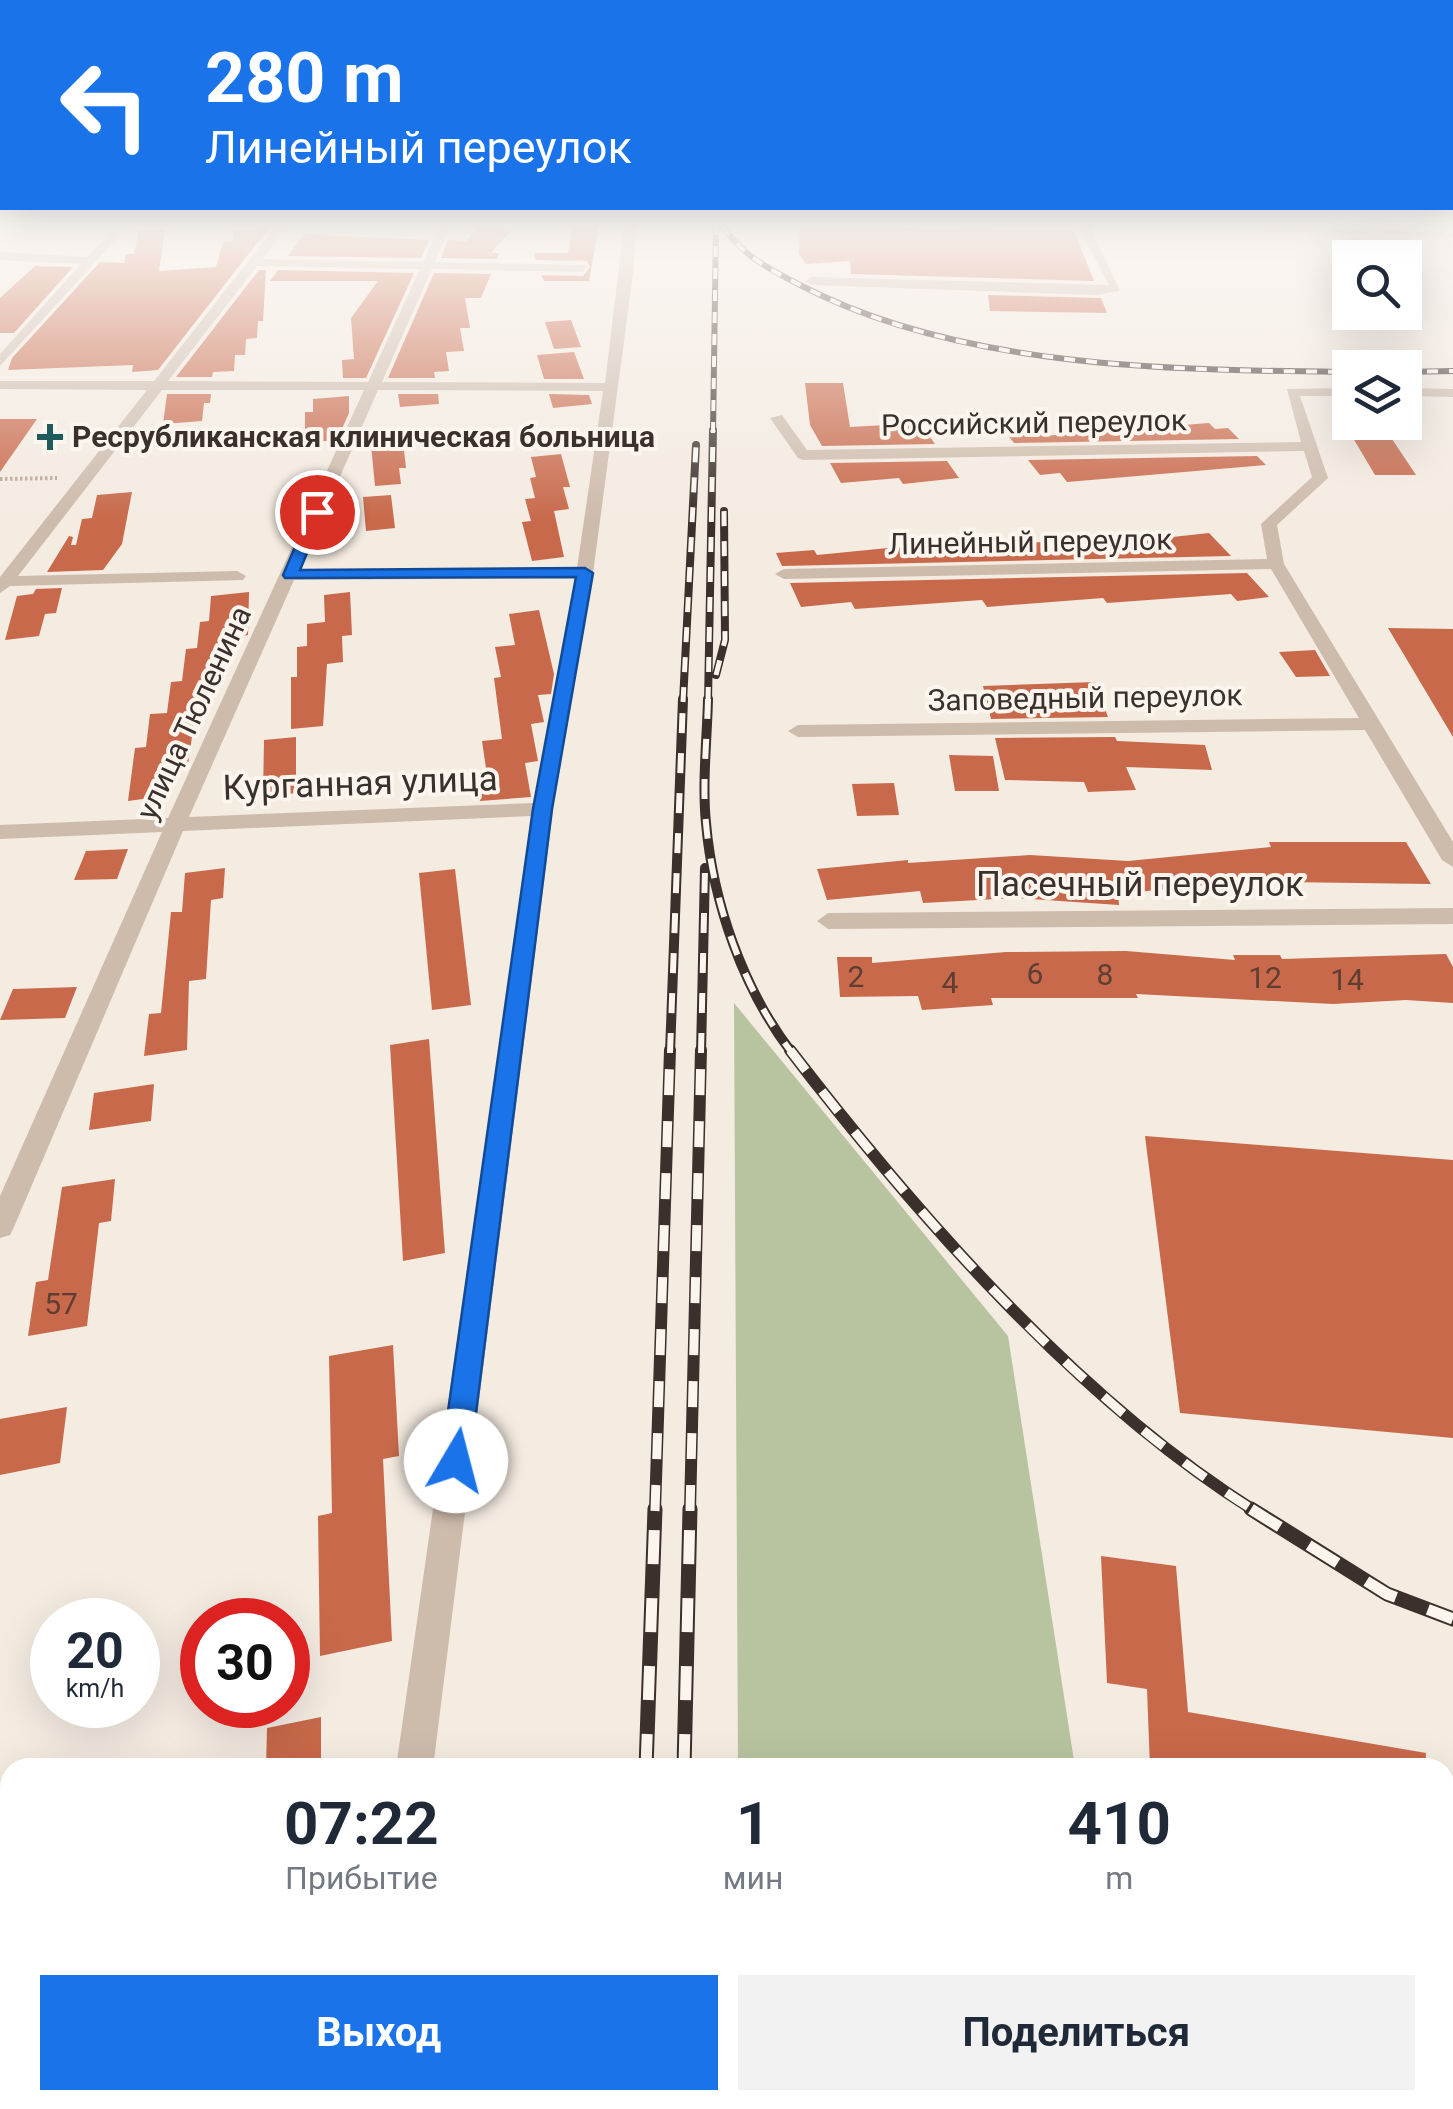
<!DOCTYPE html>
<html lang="ru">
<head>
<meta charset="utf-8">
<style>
	:root { --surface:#fff; --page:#f2f2f3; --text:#1f2937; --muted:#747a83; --accent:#1a73e8 }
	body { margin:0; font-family:Roboto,sans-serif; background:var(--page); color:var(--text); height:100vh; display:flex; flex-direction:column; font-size:38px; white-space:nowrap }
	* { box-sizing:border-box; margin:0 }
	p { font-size:32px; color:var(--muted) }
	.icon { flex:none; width:55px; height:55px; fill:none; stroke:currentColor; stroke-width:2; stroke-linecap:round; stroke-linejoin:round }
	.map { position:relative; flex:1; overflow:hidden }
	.panel { position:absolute; left:0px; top:1758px; width:1455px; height:352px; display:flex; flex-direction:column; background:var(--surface); border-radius:30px 30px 0 0; box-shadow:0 10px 40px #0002 }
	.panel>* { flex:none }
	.hud { position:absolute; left:0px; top:0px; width:1455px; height:210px; box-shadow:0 10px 40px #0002; background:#1a73e8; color:#fff; overflow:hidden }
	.fabs { position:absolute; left:1332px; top:240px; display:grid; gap:20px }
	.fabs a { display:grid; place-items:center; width:90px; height:90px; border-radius:0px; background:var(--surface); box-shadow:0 10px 40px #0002; font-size:50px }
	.speed { position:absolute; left:30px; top:1598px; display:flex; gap:20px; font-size:50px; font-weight:700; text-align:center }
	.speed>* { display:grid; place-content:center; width:130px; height:130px; border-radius:50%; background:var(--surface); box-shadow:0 10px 40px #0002; line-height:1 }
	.speed small { font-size:25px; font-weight:400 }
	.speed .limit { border:15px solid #d22; background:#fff; color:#111 }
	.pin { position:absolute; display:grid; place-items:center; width:85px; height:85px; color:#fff; margin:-42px; border:5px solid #fff; border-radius:50%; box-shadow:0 2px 10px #0007 }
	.me { position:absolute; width:110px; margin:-55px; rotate:8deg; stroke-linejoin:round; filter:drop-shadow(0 0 8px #0008) }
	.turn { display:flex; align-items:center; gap:35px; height:210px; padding:0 40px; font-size:45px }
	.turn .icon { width:130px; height:130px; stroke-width:2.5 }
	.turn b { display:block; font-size:70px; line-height:85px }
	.eta { display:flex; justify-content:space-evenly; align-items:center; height:170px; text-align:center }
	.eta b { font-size:60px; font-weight:700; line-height:70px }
	.action { display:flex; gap:20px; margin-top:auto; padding:20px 40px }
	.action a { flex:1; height:115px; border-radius:0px; background:var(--accent); color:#fff; font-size:40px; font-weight:700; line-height:115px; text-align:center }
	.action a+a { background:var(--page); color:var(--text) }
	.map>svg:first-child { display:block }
</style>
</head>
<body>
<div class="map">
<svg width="1453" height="2109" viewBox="0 0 1453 2109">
	<rect width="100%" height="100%" fill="#f4ebe1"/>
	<!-- green -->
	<path fill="#b8c4a0" d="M734 1003 1008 1336 1075 1767H738Z
		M740 2100H1127L1128 2109H740Z"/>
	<!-- building -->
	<path fill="#c8694b" d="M573 226H599L589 281H544L541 275 583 276 590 267 587 261 536 260 534 253H568Z
		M800 226 1074 231 1094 281 851 274 850 261 806 264 799 254Z
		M479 227 513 229 491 253H500L497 259 441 258 448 240 466 241Z
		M165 229 159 271 216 267 223 242 233 241 234 231 268 229 158 370 132 372 133 365 8 370 12 358 100 262 124 263 126 254H134L139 231Z
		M305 233 338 236 429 240 421 258 288 256Z
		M35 266 73 267 14 333H0V298Z
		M259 270H266L263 321H258L257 338 246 339 245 355H235L234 371 213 372 212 377H176Z
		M278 270 414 273 366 378H343L342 360 354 359 351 318 378 281H270Z
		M434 273 491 274 481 298H465L470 328H460L464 351 446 352 449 371 434 372 435 378H388Z
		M988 295 1101 298 1107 313 990 311Z
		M571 320 581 347 554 349 545 322Z
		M574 352 584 379H544L537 355Z
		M805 383H843L850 427 920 423 935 444 822 446 810 425Z
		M167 394H211L210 403H204L202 421 163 424Z
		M398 394H438L439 404 400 407Z
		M549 394 589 395 592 404 553 408Z
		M349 396V413L337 440 305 443V412H313V399Z
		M0 419H37L0 472Z
		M1209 423 1215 429 1228 428 1239 439 1014 443 1004 430 1034 427 1042 436Z
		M1344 423 1382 424 1416 475H1375Z
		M402 432 406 468H399L401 484 375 486 370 435Z
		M561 454 570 487H563L569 509 554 511 564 557 532 561 522 522 531 521 525 499 535 498 530 478 536 477 531 457Z
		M1257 456 1266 465 1067 482 1060 473 1040 475 1028 460Z
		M947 461 959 478 903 484 899 478 841 483 830 463Z
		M132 492 122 544 103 570 47 572 69 536 73 537 71 545H76L82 519 92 518 97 495Z
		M391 495 395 528 366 531 363 497Z
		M1209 533 1231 556 782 566 776 553 814 550 817 555 969 540 974 548 1121 535 1127 542Z
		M1247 573 1269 597 1237 601 1231 594 1107 603 1103 598 987 607 982 600 855 609 851 602 801 607 790 583Z
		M62 588 56 613 45 614 39 636 5 640 17 596 33 594 36 589Z
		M249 592 248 635 231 638 229 667 211 669 208 700 197 701 188 765 169 768 165 796 128 801 135 748 146 747 150 714 167 713 171 682 182 681 186 649 197 648 200 622 209 621 211 596Z
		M350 592 352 635 342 636 343 662 327 664 323 726 291 729V677H297V647L307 646V624L325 622 324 595Z
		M539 610 554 674 551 694 538 695 544 722 531 724 538 761 525 763 531 797 480 801 477 776 487 775 482 741 502 739 494 678 501 677 495 647 515 645 509 614Z
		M1388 628 1453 629V737Z
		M1315 650 1330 676 1296 677 1279 652Z
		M1095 682 1108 717 991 719 983 686Z
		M296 737V793L263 797 264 740Z
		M1115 737 1117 741 1205 745 1212 770 1126 767 1136 790 1088 792 1084 782 1005 780 995 738Z
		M949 755 993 756 999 791H955Z
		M894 783 899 815 857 816 852 784Z
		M1269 842H1406L1431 884 1284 882 1283 877 1118 894 1119 905 1015 898 923 903 920 891 827 900 817 869 908 860V863L1030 855 1128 861 1271 847Z
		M128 849 117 879 74 880 86 851Z
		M225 868 223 898 211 900 206 979 189 981 187 1050 144 1056 149 1014 161 1013 171 912H182L185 873Z
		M455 869 471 1005 432 1010 419 873Z
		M1126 951 1235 960 1233 955H1280L1282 959 1446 954 1453 967V1003L1406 1000 1333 1004 1136 994 1138 998H991L993 1005 922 1010 918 996 840 997 837 957H872V963L1006 952Z
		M77 987 65 1018 0 1020 13 989Z
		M429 1039 445 1253 403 1261 390 1045Z
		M154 1084 151 1121 89 1130 94 1093Z
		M1145 1136 1453 1160V1438L1180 1413Z
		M115 1179 111 1221 99 1223 87 1326 28 1336 36 1282 48 1280 62 1187Z
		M393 1345 399 1456 383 1459 392 1641 320 1656 318 1516 332 1513 329 1356Z
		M67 1407 60 1463 0 1475V1419Z
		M1101 1556 1176 1566 1188 1712 1426 1753 1425 1768H1150L1147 1689 1107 1683Z
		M321 1717V1768H266L267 1728Z"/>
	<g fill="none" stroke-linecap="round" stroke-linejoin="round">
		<!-- path -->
		<path stroke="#b9a596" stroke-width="4" stroke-dasharray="2.5 2.5" stroke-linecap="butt" d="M0 479 57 478"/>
		<!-- minor -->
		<path fill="#cdbbac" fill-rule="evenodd" d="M276 226H288L263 259 423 262 440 226H450L435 262 587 265 583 272 432 269 382 382 605 383 624 226H636L634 266 593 573 553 809 433 1768H396L532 816 183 831 14 1227 10 1235 0 1238V1196L162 832 0 839V825L168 818 364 390H162L18 576 237 571 246 576 243 580 10 586 0 593V577L147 390 0 389V381H154ZM257 266 420 269 368 382 168 381ZM378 390 603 391 577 568 299 570ZM576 578 534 803 189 817 294 580Z
			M1078 226H1090L1120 291 1096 295 811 285 805 281 811 277 1109 285Z
			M1246 226 1453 231V237L1252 229Z
			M111 232 121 234 0 366V354L81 264 0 260V252L87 257Z
			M1350 388V396H1300L1328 478 1277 525 1284 564 1453 842V867L1442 860 1365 730 798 737 788 731 798 725 1359 718 1271 569 784 579 775 574 784 569 1267 559 1261 524 1312 477 1304 451 803 460 798 458 770 418 782 415 807 450 1301 442 1287 389Z
			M1405 388 1453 389V397L1405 396Z
			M1453 908V924L828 929 817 921 828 913Z
			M349 2100H391L390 2109H348Z"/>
		<!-- rail-far4 casing -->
		<g stroke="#3b302b" stroke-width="6">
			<path id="rail-far4" d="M723 226C741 255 771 270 800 285 961 369 1173 370 1350 372
				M1405 372 1453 371
				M713 433 716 226"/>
		</g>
		<!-- rail-far3 casing -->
		<g stroke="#3b302b" stroke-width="8">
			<path id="rail-far3" d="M716 675 725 640 724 511
				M683 702 696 445
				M708 702 713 430"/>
		</g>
		<!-- rail-far2 casing -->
		<g stroke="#3b302b" stroke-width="10">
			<path id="rail-far2" d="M708 699C707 740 702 783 706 823 713 903 743 989 792 1053
				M670 1053 683 699
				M701 1053 705 868"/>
		</g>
		<!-- rail-far1 casing -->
		<g stroke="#3b302b" stroke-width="12">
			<path id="rail-far1" d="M790 1050C916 1214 1079 1401 1255 1511
				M655 1511 670 1050
				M690 1511 701 1050"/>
		</g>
		<!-- rail casing -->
		<g stroke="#3b302b" stroke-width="15">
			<path id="rail" d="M1251 1509 1387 1594 1453 1619
				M646 1768 655 1509
				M684 1768 690 1509
				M632 2100V2109
				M681 2100 682 2109"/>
		</g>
		<!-- rail-far4 -->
		<use href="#rail-far4" stroke="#fbf5ee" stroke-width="4" stroke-dasharray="11" stroke-linecap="butt"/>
		<!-- rail-far3 -->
		<use href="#rail-far3" stroke="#fbf5ee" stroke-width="5" stroke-dasharray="15" stroke-linecap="butt"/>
		<!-- rail-far2 -->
		<use href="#rail-far2" stroke="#fbf5ee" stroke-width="6" stroke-dasharray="20" stroke-linecap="butt"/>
		<!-- rail-far1 -->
		<use href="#rail-far1" stroke="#fbf5ee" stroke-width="9" stroke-dasharray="26" stroke-linecap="butt"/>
		<!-- rail -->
		<use href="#rail" stroke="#fbf5ee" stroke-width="11" stroke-dasharray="34" stroke-linecap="butt"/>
	</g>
	<!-- sky -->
	<linearGradient id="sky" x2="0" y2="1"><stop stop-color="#7eb2d2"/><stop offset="0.43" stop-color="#faf6f2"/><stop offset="1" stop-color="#faf6f2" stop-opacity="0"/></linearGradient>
	<rect width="1453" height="521" fill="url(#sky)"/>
	<!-- route -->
	<path fill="#1a73e8" stroke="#114b97" stroke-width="2.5" d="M317 508 324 512 300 570 585 568 593 573 552 809 470 1461 466 1470 456 1474 445 1470 441 1461 533 809 576 577 285 578 283 575 310 512Z"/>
	<!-- markers -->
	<path fill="#1f5a5e" stroke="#fbf5ee" stroke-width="4" d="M45 422h10v10h10v10h-10v10h-10v-10h-10v-10h10z"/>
	<g text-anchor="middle" stroke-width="8" stroke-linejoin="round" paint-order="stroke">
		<!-- far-street labels -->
		<g font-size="30" fill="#3b302b" stroke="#fbf5ee">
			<text transform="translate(1034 423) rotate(-1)" y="10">Российский переулок</text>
			<text transform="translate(1030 542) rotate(-1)" y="10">Линейный переулок</text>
			<text transform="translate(1085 698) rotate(-1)" y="10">Заповедный переулок</text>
			<text transform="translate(194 713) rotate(-65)" y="10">улица Тюленина</text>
		</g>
		<!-- far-poi labels -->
		<g font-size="30" font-weight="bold" fill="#3b302b" stroke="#fbf5ee" text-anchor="start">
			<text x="72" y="447">Ресрубликанская клиническая больница</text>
		</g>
		<!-- number labels -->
		<g font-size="30" fill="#5e3e33">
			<text x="1035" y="984">6</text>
			<text x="1105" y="985">8</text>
			<text x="856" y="987">2</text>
			<text x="1265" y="988">12</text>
			<text x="1347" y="990">14</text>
			<text x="950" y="993">4</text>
			<text x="61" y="1314">57</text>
		</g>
		<!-- street labels -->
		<g font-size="35" fill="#3b302b" stroke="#fbf5ee">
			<text transform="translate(360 783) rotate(-2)" y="12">Курганная улица</text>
			<text x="1140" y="896">Пасечный переулок</text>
		</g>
	</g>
</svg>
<div class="fabs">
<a><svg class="icon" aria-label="search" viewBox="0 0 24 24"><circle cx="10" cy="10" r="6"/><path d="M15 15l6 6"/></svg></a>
<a><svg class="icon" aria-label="layers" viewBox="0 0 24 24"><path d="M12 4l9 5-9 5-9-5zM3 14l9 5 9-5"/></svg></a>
</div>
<div class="speed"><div>20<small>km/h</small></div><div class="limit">30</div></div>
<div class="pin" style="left:317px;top:512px;background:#d93025"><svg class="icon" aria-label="arrive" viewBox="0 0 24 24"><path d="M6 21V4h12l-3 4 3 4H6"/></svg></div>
<svg class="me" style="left:456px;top:1461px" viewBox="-20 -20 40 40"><circle r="19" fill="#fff"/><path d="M0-13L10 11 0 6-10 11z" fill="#1a73e8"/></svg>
<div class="hud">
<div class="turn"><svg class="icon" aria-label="left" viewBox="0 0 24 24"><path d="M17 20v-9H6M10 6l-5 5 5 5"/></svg><div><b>280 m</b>Линейный переулок</div></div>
</div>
<section class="panel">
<div class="eta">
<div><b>07:22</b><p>Прибытие</p></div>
<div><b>1</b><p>мин</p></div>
<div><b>410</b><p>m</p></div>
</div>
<div class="action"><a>Выход</a><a>Поделиться</a></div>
</section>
</div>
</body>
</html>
